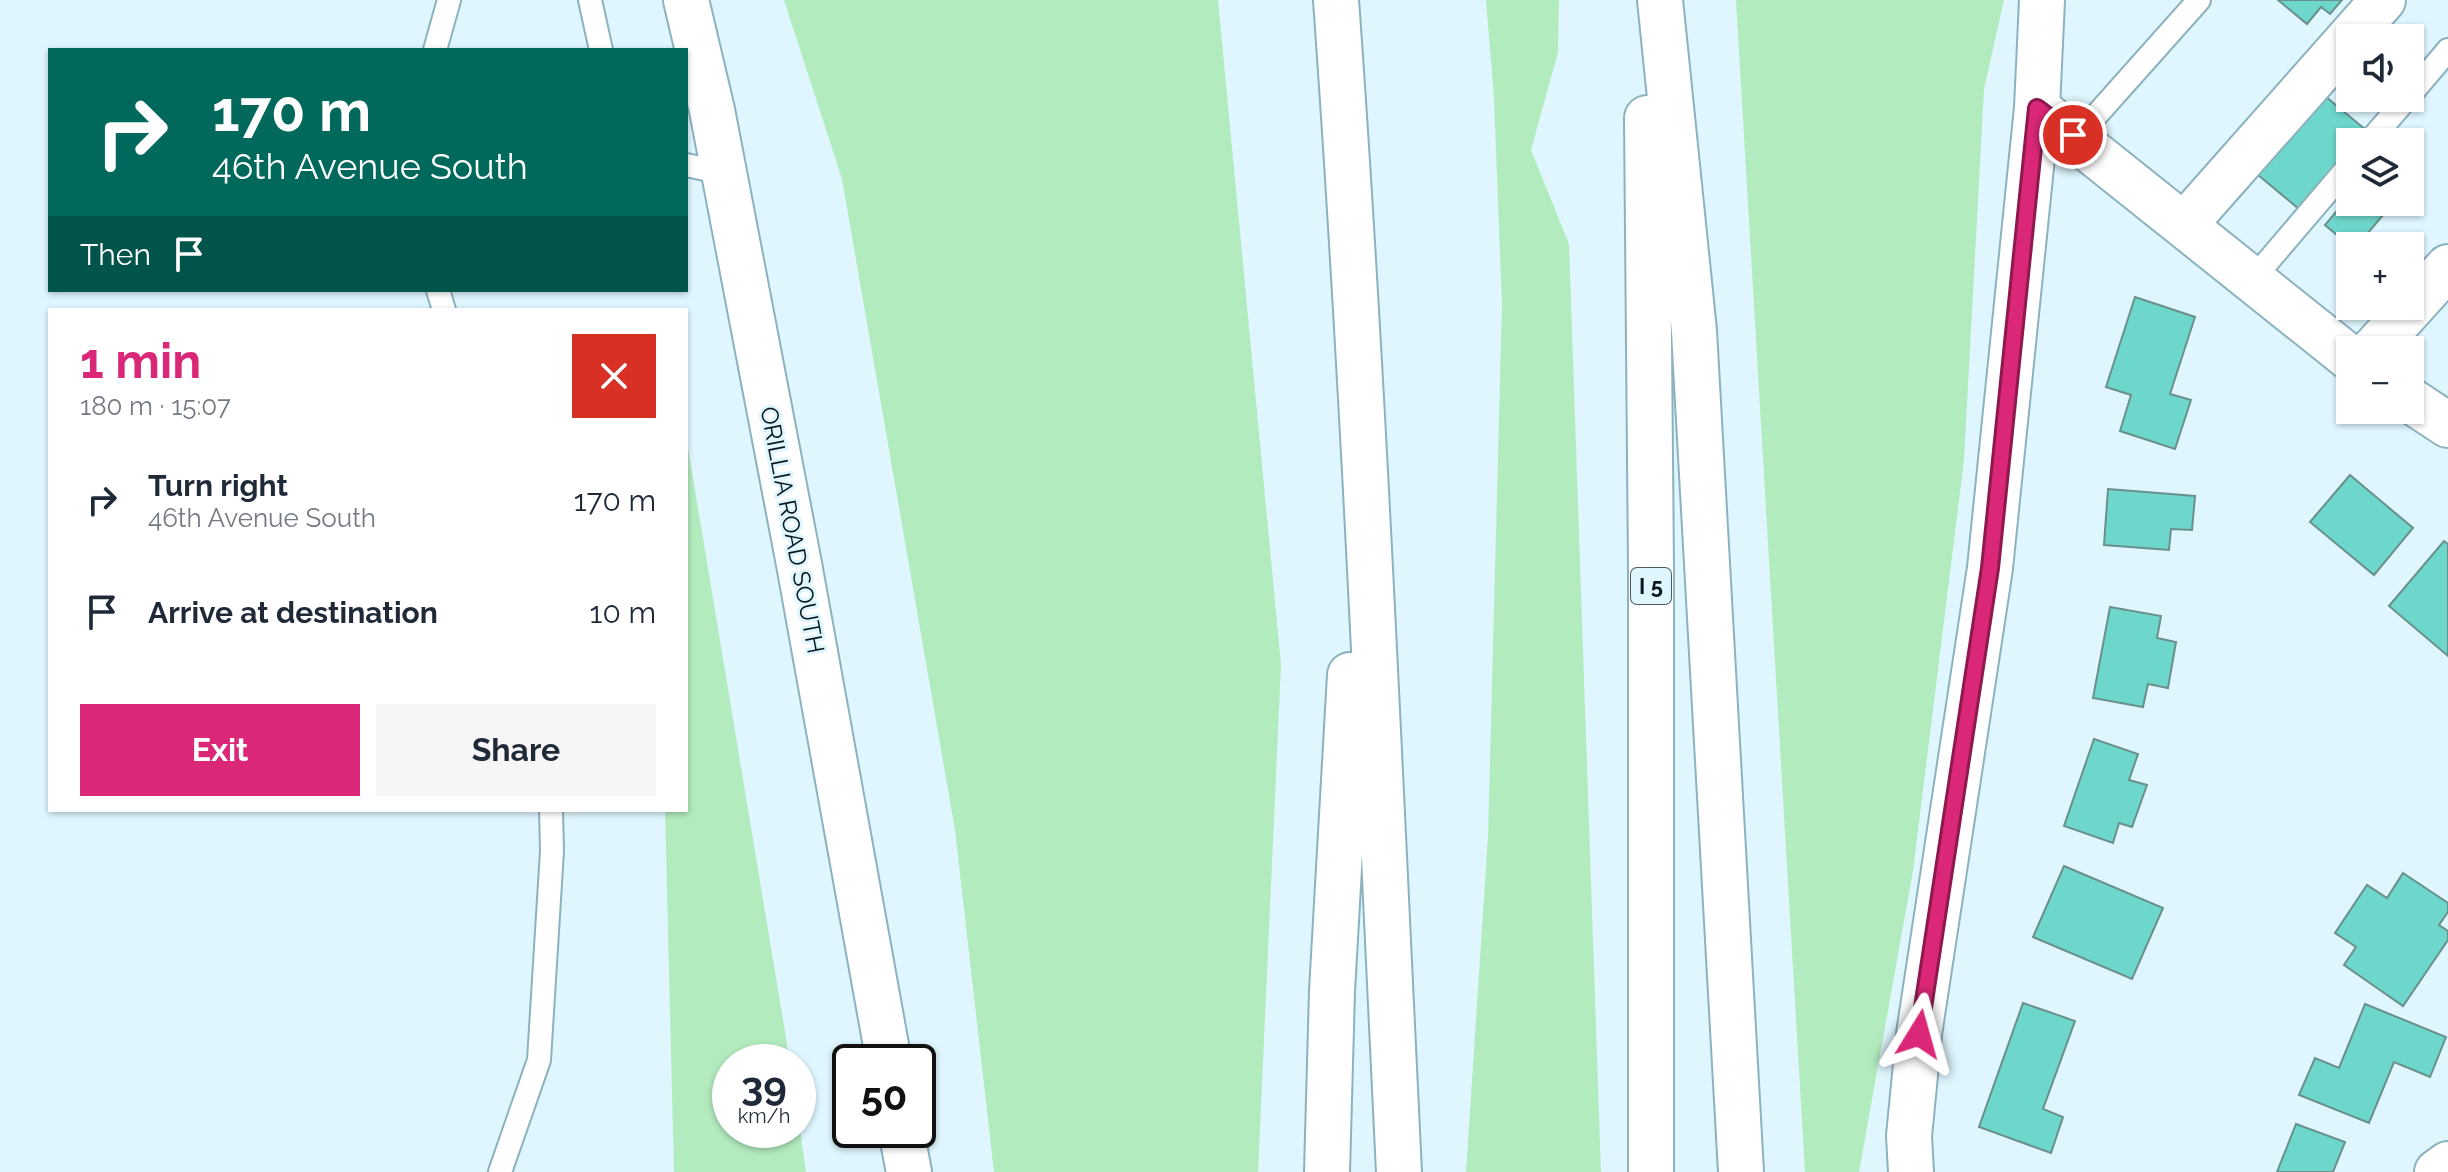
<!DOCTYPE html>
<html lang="en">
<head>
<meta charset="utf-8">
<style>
	:root { --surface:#fff; --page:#f6f6f7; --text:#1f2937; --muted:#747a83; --accent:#db2777 }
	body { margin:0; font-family:Raleway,sans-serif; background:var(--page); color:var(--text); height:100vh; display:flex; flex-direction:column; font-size:30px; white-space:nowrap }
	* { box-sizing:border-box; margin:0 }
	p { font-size:26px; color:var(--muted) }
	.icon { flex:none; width:44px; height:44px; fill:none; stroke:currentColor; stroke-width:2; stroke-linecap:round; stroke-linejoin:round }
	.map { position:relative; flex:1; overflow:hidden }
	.side { position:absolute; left:48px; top:308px; width:640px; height:504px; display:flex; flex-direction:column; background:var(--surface); border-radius:0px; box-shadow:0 2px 6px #0004 }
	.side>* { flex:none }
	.hud { position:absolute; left:48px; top:48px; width:640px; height:244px; border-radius:0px; box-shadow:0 2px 6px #0004; background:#00695c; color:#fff; overflow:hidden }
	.fabs { position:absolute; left:2336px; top:24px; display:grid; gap:16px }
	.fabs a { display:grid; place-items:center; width:88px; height:88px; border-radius:0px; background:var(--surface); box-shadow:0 2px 6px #0004; font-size:40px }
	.speed { position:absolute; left:712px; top:1044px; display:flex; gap:16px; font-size:40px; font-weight:700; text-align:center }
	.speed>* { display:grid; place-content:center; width:104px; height:104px; border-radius:50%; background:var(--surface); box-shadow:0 2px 6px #0004; line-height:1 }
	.speed small { font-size:20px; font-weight:400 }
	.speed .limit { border:4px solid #111; border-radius:12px; background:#fff; color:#111 }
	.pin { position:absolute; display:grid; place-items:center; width:68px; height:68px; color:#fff; margin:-34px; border:4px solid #fff; border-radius:50%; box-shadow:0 2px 8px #0007 }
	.me { position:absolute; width:88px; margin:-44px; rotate:8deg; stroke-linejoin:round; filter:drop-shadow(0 0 6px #0008) }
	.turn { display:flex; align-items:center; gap:28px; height:168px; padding:0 32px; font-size:36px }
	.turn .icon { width:104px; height:104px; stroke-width:2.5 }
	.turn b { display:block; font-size:56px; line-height:68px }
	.then { display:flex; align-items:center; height:76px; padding:0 32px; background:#0003; gap:16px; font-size:30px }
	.round { display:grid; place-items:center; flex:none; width:84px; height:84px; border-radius:0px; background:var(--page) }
	.summary { display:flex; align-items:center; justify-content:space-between; height:136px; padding:0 32px }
	h1 { font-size:48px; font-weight:700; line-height:60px; color:var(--accent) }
	.primary-button { display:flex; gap:16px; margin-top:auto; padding:16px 32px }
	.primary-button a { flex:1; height:92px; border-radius:0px; background:var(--accent); color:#fff; font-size:32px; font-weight:700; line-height:92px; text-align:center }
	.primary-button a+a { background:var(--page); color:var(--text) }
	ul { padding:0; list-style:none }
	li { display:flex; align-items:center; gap:24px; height:112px; padding:0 32px }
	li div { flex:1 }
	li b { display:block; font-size:30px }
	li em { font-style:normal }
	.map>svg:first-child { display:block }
</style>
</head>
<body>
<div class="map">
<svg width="2448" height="1172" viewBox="0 0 2448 1172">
	<rect width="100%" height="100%" fill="#dff6fe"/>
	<!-- green -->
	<path fill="#b2ebbe" d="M784 0H1218L1281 665 1258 1172H994L955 830 842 179Z
		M1486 0H1559L1558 52 1531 150 1569 244 1601 1172H1466L1488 837 1502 304 1494 98Z
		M1736 0H2004L1984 89 1964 460 1913 871 1859 1172H1805Z
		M686 436 790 1062H730V1130H798V1116L806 1172H674L665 810H686Z"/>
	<!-- building -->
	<path fill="#6ed7cb" stroke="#69908b" stroke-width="2" d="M2278 0H2342L2330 14 2321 7 2307 24Z
		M2325 96 2366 130 2355 142H2350V148L2299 209 2258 175Z
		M2410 158 2422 168 2410 183Z
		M2350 195V202H2394L2357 246H2350L2325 225Z
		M2135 297 2195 317 2170 394 2191 400 2175 449 2120 431 2131 395 2106 387Z
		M2350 475 2413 528 2374 575 2310 522Z
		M2108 489 2195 496 2192 530 2171 529 2169 550 2104 545Z
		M2444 541 2448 544V656L2389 606Z
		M2110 607 2161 616 2157 638 2176 642 2168 688 2148 684 2143 707 2093 698Z
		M2094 739 2138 754 2129 780 2147 785 2132 827 2119 823 2113 843 2064 826Z
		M2064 866 2163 908 2132 979 2033 937Z
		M2403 873 2448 903V912L2439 925 2448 931V940L2403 1006 2344 965 2356 947 2335 933 2367 885 2387 898Z
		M2023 1003 2075 1021 2043 1109 2063 1117 2051 1153 1979 1127Z
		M2365 1004 2446 1037 2430 1077 2394 1062 2369 1123 2299 1095 2315 1058 2339 1068Z
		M2296 1124 2345 1142 2333 1172H2277Z"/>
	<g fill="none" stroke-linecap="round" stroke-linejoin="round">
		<!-- lane casing -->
		<g stroke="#8cb2be" stroke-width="26">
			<path id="lane" d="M590 0 601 50
				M435 50 449 0
				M2410 95 2448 50
				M2076 138 2199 0
				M2369 142 2407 98
				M686 165 724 173
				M2252 280 2350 165
				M438 290 444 310
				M500 1172 539 1060 552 851 551 810"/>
		</g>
		<!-- street casing -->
		<g stroke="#8cb2be" stroke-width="48">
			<path id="street" d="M2037 108 2350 358
				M2184 225 2383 0
				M2373 350 2448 267
				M2410 400 2448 425
				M2437 1172 2448 1164"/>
		</g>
		<!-- secondary casing -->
		<g stroke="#8cb2be" stroke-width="48">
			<path id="secondary" d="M1911 1172 1909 1136 1919 1034 1990 568 2037 108 2042 0"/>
		</g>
		<!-- primary casing -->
		<g stroke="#8cb2be" stroke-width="48">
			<path id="primary" d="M686 0 712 110 799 564 889 1062
				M901 1130 909 1172"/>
		</g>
		<!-- highway casing -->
		<g stroke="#8cb2be" stroke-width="48">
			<path id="highway" d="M1336 0C1364 390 1380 781 1399 1172
				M1660 0 1694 331 1741 1172
				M1647 118 1651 570V1172
				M1327 1172 1332 991 1350 675"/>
		</g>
		<!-- lane -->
		<use href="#lane" stroke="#fff" stroke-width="22"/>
		<!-- street -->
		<use href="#street" stroke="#fff" stroke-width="44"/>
		<!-- secondary -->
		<use href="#secondary" stroke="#fff" stroke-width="44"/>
		<!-- primary -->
		<use href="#primary" stroke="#fff" stroke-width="44"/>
		<!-- highway -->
		<use href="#highway" stroke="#fff" stroke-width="44"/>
	</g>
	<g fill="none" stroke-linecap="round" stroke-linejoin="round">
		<!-- route casing -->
		<g stroke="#8e194d" stroke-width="20">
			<path id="route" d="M1919 1034 1990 568 2037 108 2073 135"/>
		</g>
		<!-- route -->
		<use href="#route" stroke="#db2777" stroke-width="14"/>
	</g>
	<g text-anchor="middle" stroke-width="6" stroke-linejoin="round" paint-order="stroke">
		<!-- shield labels -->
		<rect fill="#dff6fe" stroke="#4a5b60" stroke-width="2" x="1631" y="568" width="40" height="36" rx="6"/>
		<g font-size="22" font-weight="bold" fill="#0a181d">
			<text x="1651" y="594">I 5</text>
		</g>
		<!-- street labels -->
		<g font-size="24" fill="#0a181d" stroke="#dff6fe">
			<text transform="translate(792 530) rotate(79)" y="8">ORILLIA ROAD SOUTH</text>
		</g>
	</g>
</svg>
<div class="fabs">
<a><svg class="icon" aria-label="sound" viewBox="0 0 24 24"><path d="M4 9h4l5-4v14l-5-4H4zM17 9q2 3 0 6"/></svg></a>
<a><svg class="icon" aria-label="layers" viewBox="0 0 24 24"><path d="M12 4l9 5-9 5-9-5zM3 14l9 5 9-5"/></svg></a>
<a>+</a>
<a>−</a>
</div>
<div class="speed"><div>39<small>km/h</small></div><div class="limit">50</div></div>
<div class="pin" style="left:2073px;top:135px;background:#d93025"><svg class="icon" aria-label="arrive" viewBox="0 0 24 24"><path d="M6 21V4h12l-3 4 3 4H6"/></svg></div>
<svg class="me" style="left:1919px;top:1034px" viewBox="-20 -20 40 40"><path d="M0-17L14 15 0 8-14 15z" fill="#db2777" stroke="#fff" stroke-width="4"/></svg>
<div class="hud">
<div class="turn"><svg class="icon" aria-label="right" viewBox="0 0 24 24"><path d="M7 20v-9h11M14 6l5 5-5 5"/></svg><div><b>170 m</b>46th Avenue South</div></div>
<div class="then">Then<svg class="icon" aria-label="arrive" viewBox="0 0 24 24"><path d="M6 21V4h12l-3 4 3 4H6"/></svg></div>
</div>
<section class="side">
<div class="summary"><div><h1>1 min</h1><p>180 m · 15:07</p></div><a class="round" style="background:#d93025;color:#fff"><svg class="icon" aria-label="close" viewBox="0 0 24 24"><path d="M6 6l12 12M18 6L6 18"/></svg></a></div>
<ul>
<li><svg class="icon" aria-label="right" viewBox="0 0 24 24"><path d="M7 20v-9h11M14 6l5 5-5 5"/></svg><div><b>Turn right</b><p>46th Avenue South</p></div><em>170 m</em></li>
<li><svg class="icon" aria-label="arrive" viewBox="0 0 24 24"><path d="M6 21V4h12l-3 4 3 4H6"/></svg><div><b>Arrive at destination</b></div><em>10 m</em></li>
</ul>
<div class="primary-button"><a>Exit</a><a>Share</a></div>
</section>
</div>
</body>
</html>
